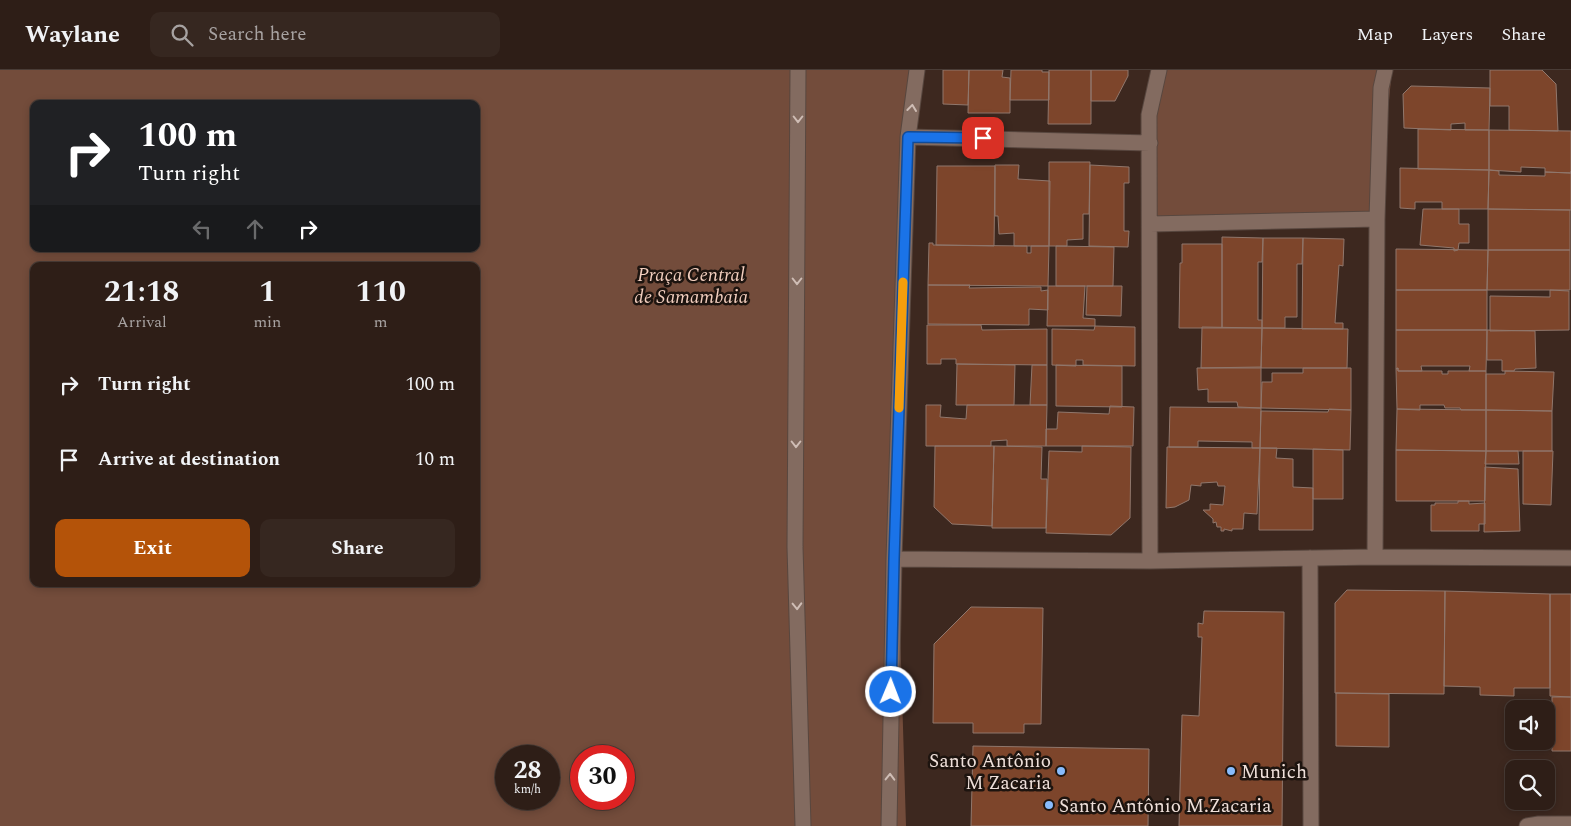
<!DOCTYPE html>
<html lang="en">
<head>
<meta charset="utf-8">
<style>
	:root { --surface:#2e1e17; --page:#362720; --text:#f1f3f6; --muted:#a7a2a1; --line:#493c36; --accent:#b45309 }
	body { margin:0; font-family:Spectral,serif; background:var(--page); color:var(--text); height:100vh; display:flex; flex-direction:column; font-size:19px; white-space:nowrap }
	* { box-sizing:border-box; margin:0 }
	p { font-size:16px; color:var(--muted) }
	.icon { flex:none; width:28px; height:28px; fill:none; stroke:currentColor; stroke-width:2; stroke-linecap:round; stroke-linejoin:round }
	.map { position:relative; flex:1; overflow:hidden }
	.panel { position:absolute; left:30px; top:192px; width:450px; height:325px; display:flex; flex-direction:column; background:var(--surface); border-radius:10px; box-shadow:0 2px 8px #0003,0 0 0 1px var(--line) }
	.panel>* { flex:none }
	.top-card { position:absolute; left:30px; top:30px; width:450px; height:152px; border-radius:10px; box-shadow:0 2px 8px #0003,0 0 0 1px var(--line); background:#202124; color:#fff; overflow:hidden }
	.fabs { position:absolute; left:1505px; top:630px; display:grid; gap:10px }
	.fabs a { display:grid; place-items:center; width:50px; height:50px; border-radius:10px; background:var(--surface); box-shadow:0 2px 8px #0003,0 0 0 1px var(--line); font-size:25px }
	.speed { position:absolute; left:495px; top:675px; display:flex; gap:10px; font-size:25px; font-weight:700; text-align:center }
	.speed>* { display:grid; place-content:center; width:65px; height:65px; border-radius:50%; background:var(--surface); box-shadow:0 2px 8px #0003,0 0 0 1px var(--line); line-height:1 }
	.speed small { font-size:12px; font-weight:400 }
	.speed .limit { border:8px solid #d22; background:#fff; color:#111 }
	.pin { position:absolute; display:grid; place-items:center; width:42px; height:42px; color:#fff; margin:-21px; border-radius:10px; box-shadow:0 2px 8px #0006 }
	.me { position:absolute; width:55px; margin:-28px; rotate:1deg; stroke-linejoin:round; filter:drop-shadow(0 0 4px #0008) }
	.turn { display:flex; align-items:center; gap:18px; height:105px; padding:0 25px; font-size:22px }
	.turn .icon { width:65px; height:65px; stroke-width:2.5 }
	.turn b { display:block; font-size:35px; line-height:42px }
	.lanes { display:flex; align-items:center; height:48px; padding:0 25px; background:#0003; justify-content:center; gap:25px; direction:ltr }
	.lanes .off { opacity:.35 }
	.eta { display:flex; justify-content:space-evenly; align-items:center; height:85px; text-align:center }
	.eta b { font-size:30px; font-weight:700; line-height:35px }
	.primary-button { display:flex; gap:10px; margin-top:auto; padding:10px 25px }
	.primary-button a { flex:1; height:58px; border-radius:10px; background:var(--accent); color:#fff; font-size:20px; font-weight:700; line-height:58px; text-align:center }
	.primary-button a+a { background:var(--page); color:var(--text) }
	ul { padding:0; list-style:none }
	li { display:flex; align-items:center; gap:15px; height:75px; padding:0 25px }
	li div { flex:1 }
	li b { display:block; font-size:19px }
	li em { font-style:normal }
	header { display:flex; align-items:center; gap:30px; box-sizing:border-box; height:70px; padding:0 25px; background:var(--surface); border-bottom:1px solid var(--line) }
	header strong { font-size:24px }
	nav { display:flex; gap:28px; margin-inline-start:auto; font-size:18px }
	.search { width:350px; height:45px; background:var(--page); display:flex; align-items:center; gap:12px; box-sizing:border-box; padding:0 18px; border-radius:10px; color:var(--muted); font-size:19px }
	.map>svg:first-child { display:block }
</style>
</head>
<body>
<header>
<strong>Waylane</strong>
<div class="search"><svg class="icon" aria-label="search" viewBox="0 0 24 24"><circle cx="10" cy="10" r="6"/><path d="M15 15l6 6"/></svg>Search here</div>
<nav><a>Map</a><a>Layers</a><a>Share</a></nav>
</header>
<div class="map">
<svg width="1571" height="756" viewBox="0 0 1571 756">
	<rect width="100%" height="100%" fill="#3d281f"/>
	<!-- green -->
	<path fill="#734c3b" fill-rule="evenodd" d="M0 0H917L898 492 906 756H0ZM34 34H476V179H34ZM34 196H476V514H34ZM506 686H549V729H506ZM581 686H624V729H581Z
		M1159 0H1392L1377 149 1150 154Z"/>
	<!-- building -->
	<path fill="#7d452b" stroke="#90776c" d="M943 0H969L968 35 943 34Z
		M969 0H1003L1002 7 1010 8V43H968Z
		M1011 0H1042V2H1049V30H1010Z
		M1049 0H1091V54H1048Z
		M1091 0H1128V6L1115 31H1091Z
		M1490 0H1542L1556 14 1558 61 1509 60V36H1490Z
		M1411 16 1490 18 1489 60H1465V53L1451 54V60L1404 58 1403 24Z
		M1418 59 1489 60V100L1418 99Z
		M1489 60 1571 61V103L1545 102V98L1521 97V102L1489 100Z
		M1049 92H1090L1089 144H1083V169L1067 170V176H1049Z
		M995 95H1019L1018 109 1050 111 1049 176H1014V163L999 164 998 146H995Z
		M1090 95 1129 97V113H1124V161H1129L1128 177 1089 176Z
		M937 96H995L994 176 936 175Z
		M1400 98 1489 100 1488 139H1442V132H1415V139L1400 138Z
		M1489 100 1499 101V105L1545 106V102L1571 103V101V140L1488 139Z
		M1423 139H1459V154H1469V173H1459L1458 180 1454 181V178L1420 175Z
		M1488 139 1570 140V180H1488Z
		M1222 167 1263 168 1262 192H1258V250H1262V258H1222Z
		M1263 168H1303L1302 194H1297V247H1285V258H1262Z
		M1303 168 1344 169 1343 196 1339 195 1335 253H1343V259H1302Z
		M929 173H933V175L1027 176V183H1031V176H1049L1048 216 928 215Z
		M1182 174H1222V258H1179L1180 193H1182Z
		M1056 176 1114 177 1113 216H1056Z
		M1396 179 1488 180 1487 220H1396Z
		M1488 180H1570V220H1487Z
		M928 215H970L969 218 1041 217V221L1048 220V240L1029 239V255L928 254Z
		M1048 216H1085L1083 248 1095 249V256H1047Z
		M1087 216H1122L1121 246 1086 245Z
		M1396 220H1487V260H1396Z
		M1550 220 1569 221V260L1490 261V226L1550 227Z
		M927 255H981L982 260 1047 259V295L956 294V289H941V294H927Z
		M1095 256 1135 257V296L1083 295V290H1076V296L1052 295V259L1094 260Z
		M1202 257 1262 258 1261 298H1201Z
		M1262 258 1348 259 1347 298H1261Z
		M1396 260H1487L1486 301H1469L1470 296H1421L1422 301H1398V298L1396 299Z
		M1487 260 1535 261 1536 298 1515 299 1514 301H1502V290H1487Z
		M957 294 1015 295 1014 335H956Z
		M1032 295H1047V335H1030Z
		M1056 295 1122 296V337L1056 336Z
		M1261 297V338L1238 337 1237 332H1208V319L1198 320 1197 298Z
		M1303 298H1351V340L1261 338 1262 312H1272V303H1303Z
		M1398 298V301H1442V304H1448V301H1486V340H1461L1460 338H1445L1444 335H1420V340L1397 339 1396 299Z
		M1505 301 1554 302 1552 341 1486 340V304H1505Z
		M926 335H941L940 347 966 349 967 335H1047L1046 376H1007V370L991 371V376H926Z
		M1110 336 1134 337 1133 376H1046V359H1057L1058 342 1109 344Z
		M1170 337 1261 338 1260 378H1252V372L1198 371V377H1169Z
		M1329 339 1351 340 1350 380 1260 378 1261 341 1328 342Z
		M1397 339 1486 340V381L1396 380Z
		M1486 340 1552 341V381H1486Z
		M935 376H994L992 456 952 454 934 437Z
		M994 376 1042 377 1041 409H1047L1046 458H992Z
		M1082 376 1131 377 1130 448 1111 465 1046 463 1049 381 1082 382Z
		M1167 377 1260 378 1257 444 1244 443 1243 459H1232V461L1224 459V461H1221V457H1217L1216 452 1213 453V449L1203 440H1210V434L1223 435 1225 416H1218L1217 412 1201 413V416L1191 415 1189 430 1175 437 1166 438Z
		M1260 378H1277L1276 388 1293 389V417L1313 418V460H1259Z
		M1313 379 1343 380V429H1313Z
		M1396 380 1486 381 1485 431H1396Z
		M1486 381H1518L1519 394H1485Z
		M1523 381H1553L1551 435 1523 434Z
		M1485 397 1518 399 1520 461 1484 462Z
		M1458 431H1469V434L1485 433V454H1479V461H1431V435H1435V433H1458Z
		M1347 520 1445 521 1444 624 1335 623V533Z
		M1445 521 1550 524V618H1514V626L1480 625V617L1444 616Z
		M1550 524H1571V627L1550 626Z
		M971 537 1043 538 1041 654H1024V663H973V653H933L934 574Z
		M1204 541 1284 542 1282 756H1179L1182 645 1199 646 1202 567H1198V553L1203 554Z
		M1336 623 1389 624V677L1336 676Z
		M1552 627H1571V681H1552Z
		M973 676 1149 679 1148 756H971Z"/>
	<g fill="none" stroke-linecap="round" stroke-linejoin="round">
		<!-- minor casing -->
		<g stroke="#58473f" stroke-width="17">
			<path id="minor" d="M798 0 795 477 803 756
				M908 67 1150 73
				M1150 154 1377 149
				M1375 487 1377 149 1381 18 1385 0
				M1310 488 1311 756
				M894 489 1150 491 1375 487 1571 488
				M1150 491 1149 45 1159 0
				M889 756 894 489 908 67 917 0
				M1527 756 1539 754H1571"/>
		</g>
		<!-- minor -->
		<use href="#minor" stroke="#836b60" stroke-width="15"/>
	</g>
	<!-- one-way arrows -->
	<defs><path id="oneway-chevron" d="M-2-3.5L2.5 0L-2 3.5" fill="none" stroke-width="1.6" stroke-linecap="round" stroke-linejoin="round" transform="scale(1.25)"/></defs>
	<g stroke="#cfbdb5">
		<use href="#oneway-chevron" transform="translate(912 38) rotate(-83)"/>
		<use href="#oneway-chevron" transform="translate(798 49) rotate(90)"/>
		<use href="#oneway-chevron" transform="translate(797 211) rotate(90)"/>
		<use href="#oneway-chevron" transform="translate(796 374) rotate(90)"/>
		<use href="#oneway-chevron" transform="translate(797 536) rotate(88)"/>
		<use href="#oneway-chevron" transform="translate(890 707) rotate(-89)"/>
	</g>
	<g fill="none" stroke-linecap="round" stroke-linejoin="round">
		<!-- route casing -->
		<g stroke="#114b97" stroke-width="12">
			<path id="route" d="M891 622 894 489 908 67 983 68"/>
		</g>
		<!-- route -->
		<use href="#route" stroke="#1a73e8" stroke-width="9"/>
		<!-- slow -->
		<path stroke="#f59e0b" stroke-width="9" d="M899 338 903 212"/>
	</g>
	<!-- markers -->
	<g fill="#88bbfc" stroke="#1d140f" stroke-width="2">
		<circle cx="1061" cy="701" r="5"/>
		<circle cx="1231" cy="701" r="5"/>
		<circle cx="1049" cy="735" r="5"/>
	</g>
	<g text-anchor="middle" stroke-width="5" stroke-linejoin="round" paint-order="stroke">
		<!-- park labels -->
		<g font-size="19" font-style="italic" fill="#f3cfbf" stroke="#1d140f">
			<text x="691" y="211">Praça Central<tspan x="691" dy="22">de Samambaia</tspan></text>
		</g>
		<!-- poi labels -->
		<g font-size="19" fill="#efe0da" stroke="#1d140f" text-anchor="start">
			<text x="1051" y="697" text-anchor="end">Santo Antônio<tspan x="1051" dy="22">M Zacaria</tspan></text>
			<text x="1241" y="708">Munich</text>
			<text x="1059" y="742">Santo Antônio M.Zacaria</text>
		</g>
	</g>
</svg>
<div class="fabs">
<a><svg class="icon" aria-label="sound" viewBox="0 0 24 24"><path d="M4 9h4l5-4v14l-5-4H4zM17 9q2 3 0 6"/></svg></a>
<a><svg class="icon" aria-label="search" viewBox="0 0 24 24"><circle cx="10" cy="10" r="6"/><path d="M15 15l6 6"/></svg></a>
</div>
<div class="speed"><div>28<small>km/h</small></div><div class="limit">30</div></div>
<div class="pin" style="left:983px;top:68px;background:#d93025"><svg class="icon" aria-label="arrive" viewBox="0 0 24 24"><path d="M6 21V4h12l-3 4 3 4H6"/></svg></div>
<svg class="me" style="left:891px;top:622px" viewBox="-20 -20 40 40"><circle r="17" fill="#1a73e8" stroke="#fff" stroke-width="3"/><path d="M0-11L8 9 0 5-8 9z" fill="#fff"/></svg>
<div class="top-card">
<div class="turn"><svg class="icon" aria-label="right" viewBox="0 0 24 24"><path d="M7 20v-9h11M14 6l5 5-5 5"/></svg><div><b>100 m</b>Turn right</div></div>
<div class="lanes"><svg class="icon off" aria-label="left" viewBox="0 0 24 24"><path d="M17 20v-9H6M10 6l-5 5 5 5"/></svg><svg class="icon off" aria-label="ahead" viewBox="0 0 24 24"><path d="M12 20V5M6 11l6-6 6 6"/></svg><svg class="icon" aria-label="right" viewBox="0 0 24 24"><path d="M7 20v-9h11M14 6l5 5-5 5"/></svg></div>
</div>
<section class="panel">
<div class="eta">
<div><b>21:18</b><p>Arrival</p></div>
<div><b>1</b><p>min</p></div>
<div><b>110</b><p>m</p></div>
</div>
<ul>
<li><svg class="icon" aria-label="right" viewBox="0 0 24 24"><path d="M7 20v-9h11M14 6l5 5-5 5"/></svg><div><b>Turn right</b></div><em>100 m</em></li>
<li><svg class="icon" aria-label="arrive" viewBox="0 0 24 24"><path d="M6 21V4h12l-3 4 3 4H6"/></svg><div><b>Arrive at destination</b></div><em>10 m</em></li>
</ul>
<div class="primary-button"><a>Exit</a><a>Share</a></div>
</section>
</div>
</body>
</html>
